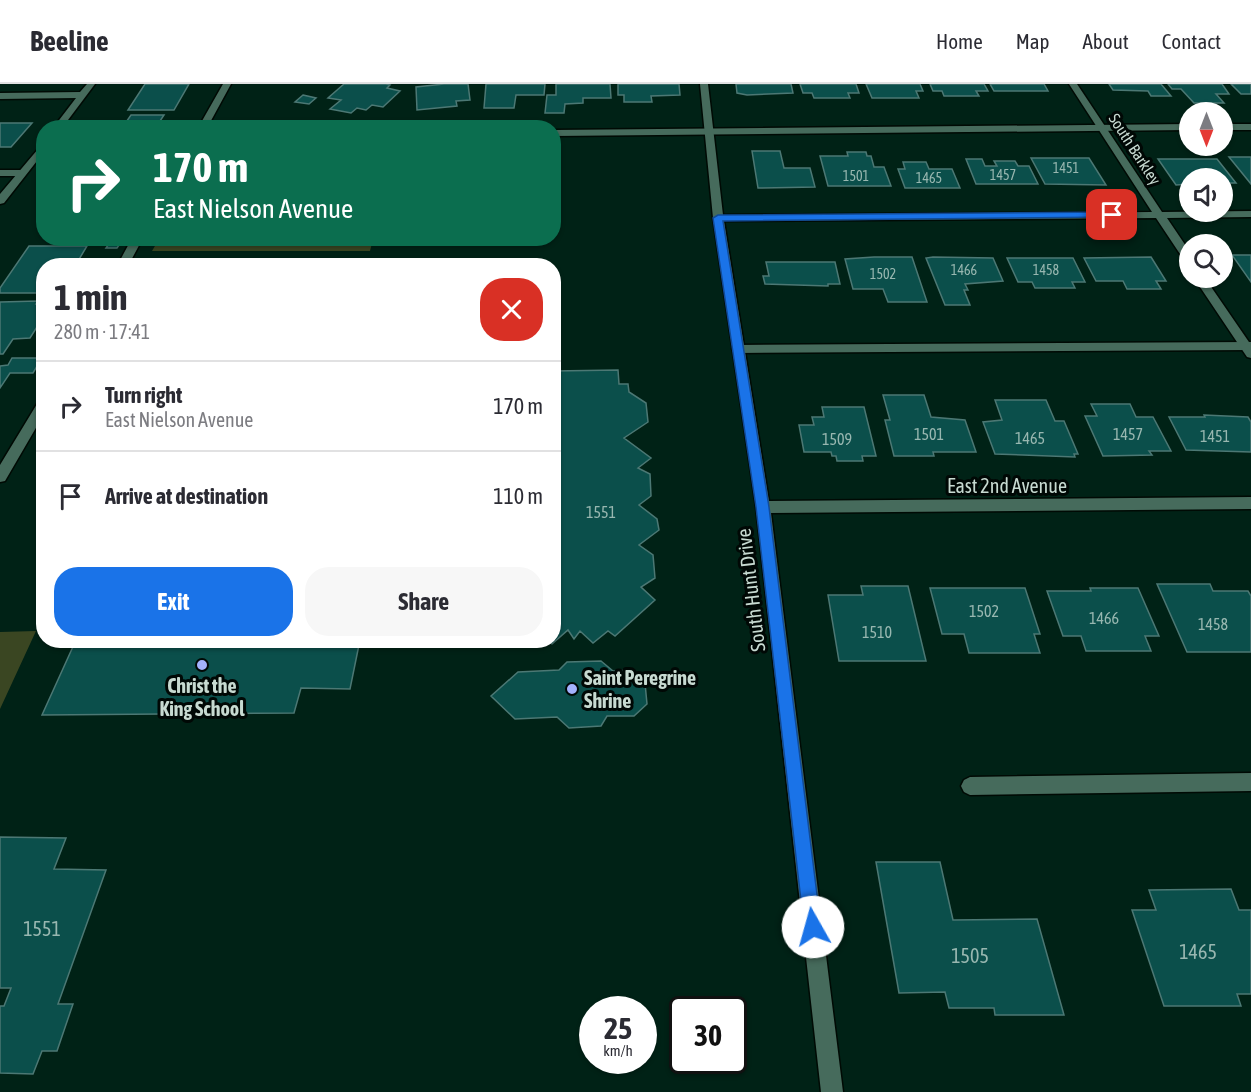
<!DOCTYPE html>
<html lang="en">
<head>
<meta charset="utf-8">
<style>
	:root { --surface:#fff; --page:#f7f7f7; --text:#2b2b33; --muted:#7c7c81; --line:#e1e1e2; --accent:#1a73e8 }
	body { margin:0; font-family:"Asap Condensed",sans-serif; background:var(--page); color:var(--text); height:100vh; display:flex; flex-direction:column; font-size:22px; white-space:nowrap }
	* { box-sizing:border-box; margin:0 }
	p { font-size:20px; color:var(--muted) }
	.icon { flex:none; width:33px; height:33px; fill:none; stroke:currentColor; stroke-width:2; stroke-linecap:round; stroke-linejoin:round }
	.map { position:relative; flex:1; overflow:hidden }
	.details { position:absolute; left:36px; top:174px; width:525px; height:390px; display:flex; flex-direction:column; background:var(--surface); border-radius:24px; box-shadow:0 2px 4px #0004 }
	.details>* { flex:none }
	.top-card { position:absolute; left:36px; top:36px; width:525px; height:126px; border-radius:24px; box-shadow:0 2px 4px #0004; background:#0b6e4f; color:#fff; overflow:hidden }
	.needle { width:39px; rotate:180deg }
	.buttons { position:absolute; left:1179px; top:18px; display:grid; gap:12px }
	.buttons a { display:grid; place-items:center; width:54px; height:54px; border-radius:50%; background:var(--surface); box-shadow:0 2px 4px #0004; font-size:30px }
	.speed { position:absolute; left:579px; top:912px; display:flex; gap:12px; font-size:30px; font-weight:700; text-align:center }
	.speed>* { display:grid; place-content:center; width:78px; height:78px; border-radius:50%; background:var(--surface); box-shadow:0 2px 4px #0004; line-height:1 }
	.speed small { font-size:15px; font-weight:400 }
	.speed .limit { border:3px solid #111; border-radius:9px; background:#fff; color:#111 }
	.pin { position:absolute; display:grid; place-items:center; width:51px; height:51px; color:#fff; margin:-26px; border-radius:12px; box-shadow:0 3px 9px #0006 }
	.me { position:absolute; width:66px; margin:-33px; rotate:353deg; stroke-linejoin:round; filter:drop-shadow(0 0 4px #0008) }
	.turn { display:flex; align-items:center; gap:21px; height:126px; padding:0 18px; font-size:27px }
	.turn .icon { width:78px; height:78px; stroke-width:2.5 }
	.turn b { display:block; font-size:42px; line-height:51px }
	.round { display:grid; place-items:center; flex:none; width:63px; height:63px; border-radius:24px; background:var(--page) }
	.summary { display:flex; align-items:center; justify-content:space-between; height:102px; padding:0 18px }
	h1 { font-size:36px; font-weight:700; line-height:45px }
	.action { display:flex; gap:12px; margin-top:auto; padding:12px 18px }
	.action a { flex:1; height:69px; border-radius:24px; background:var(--accent); color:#fff; font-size:24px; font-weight:700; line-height:69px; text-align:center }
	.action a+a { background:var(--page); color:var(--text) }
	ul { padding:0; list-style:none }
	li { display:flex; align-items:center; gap:18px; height:90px; padding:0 18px; border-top:2px solid var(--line) }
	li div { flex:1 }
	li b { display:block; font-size:22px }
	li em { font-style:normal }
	header { display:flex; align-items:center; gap:36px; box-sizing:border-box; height:84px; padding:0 30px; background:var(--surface); border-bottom:2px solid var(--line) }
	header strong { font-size:28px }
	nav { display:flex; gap:33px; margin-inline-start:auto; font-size:21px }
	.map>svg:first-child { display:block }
</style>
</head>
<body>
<header>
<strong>Beeline</strong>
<nav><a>Home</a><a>Map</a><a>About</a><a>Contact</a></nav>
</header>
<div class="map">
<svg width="1251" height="1008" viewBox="0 0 1251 1008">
	<rect width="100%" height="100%" fill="#002216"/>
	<!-- green -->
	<path fill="#3a4622" d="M159 155V154L373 155 370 167H152Z
		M36 547 0 625V548Z"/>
	<!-- building -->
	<path fill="#0b4f4b" stroke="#4c7874" stroke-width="1.5" d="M145 0H189L174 26H128Z
		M344 0H386L390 1 387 4 400 7 383 23 372 21 366 26 357 24 351 29 330 25 341 16 328 14Z
		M444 0H468L470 16 456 17 457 22 417 26 416 3Z
		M486 0H545L544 11H516L514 24H484Z
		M556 0H610L611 14H583V19L565 20 564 29H545L547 11H556Z
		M618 0H679L680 11 651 12 652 18H624V11H618Z
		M736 0H791L793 9 747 11 737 9Z
		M800 0H856L859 9H848L850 14H814L812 9H803Z
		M866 0H920L923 7H916L919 14H872Z
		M930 0H984L988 7H976L979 12H944L942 7H933Z
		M990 0H1044L1048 7H994Z
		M1109 0H1161L1171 12H1151L1148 7 1113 6Z
		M1168 0H1222L1229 10H1216L1224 19H1194L1181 5H1172Z
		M1231 0H1251V10H1241Z
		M303 11 316 14 309 20 295 18Z
		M131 31H164L156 43H169L122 44Z
		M0 39H32L11 63H0Z
		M752 67H780L784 84H810L815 103 758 104Z
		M847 68H866L867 72H871L874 83H884L891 102H828L820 72H848Z
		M1229 73H1251V100Z
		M1031 74H1089L1106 101 1045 100Z
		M966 75H982L985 82H997L994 77H1015L1018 82H1029L1038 100H976Z
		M1158 75H1217L1236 99H1222V94H1190V100L1176 101Z
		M903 78H926L929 85H952L960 104H905L898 85H905Z
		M111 157H122L117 164H106Z
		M29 162H87L75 182H44V209H0V204Z
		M1232 171H1251V198Z
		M874 173H912L927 218H888L883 205H853L845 175Z
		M933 173 993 174 1003 197 965 200 968 206H964L970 221H945L926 174Z
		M1151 173 1166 197H1156L1161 205H1127L1123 197H1096L1084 174Z
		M1007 174H1073L1085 198H1072L1075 204H1035L1032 198H1018Z
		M766 178H835L840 200H828V202L765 200 763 192H769Z
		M38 217 36 220H44V232L30 254 13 255 3 270H0V218Z
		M12 274H42L33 289H10L0 304V282L8 281Z
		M618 286 619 300H628L629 308 646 319 648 338 624 354 651 374 638 384 650 390 651 412 639 421 657 435 659 446 639 461 653 471 655 494 641 503 655 516 615 552 608 547 593 559 580 547 574 555 568 546 552 560 549 556H554V287Z
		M883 311H924L931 333 965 336 976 368H933L934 372H894L885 336H890Z
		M995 316H1046L1055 337H1064L1078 370H1074L1075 373 995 370 983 338 1002 336Z
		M1091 320H1130L1136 333H1153L1171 367H1149L1152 371 1103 372 1085 332H1097Z
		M822 323H864L876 372H862L863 377H837L836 372H832L831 368H804L799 341H814L812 333H824Z
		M1204 331 1248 333 1251 338V368L1186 366 1169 333H1205Z
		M1157 500H1210L1213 507H1248L1251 512V568H1187Z
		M861 502H908L926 577H839L828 511H863Z
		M930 504H1025L1040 550H1034L1040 569H969L964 550H942Z
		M1090 504H1138L1159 552H1145L1151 567H1086L1081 552H1063L1047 507H1091Z
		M76 556H360L350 605 301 604 294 629 42 631Z
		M601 577 613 587 631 586 645 599 647 620 634 632H607L601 642 569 644 557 633 515 635 491 612 518 588 559 586 567 578Z
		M0 753 66 754 54 785 106 786 58 920H73L57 967H42L33 990 0 989V922H4L11 904H0Z
		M876 778H940L953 836 1037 835 1064 931H995L994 924H949L945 908 899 909Z
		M1231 805 1239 826H1251V910H1237L1241 922H1164L1132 826H1156L1149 806Z"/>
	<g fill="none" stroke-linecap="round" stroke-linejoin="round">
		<!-- service casing -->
		<g stroke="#000a04" stroke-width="3">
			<path id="service" d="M223 0H231L207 44H198Z
				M1190 40V46L554 52V46Z
				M1222 40H1251V46H1222Z
				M0 86H22L27 89 22 92H0Z
				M132 154H143L128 182H117Z
				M1251 258V266L738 269 732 265 738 261Z
				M44 314V330L5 397 0 398V381L40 315Z
				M1251 689V707L970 711 964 708 961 702 964 696 970 693Z"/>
		</g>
		<!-- minor casing -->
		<g stroke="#000a04" stroke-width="3">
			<path id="minor" d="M87 0H95L62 44H53L76 14 0 15V9L80 8Z
				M700 0H708L723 131 1152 128 1069 0H1077L1162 128 1251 127V133L1167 134 1190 168V180L1186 179 1156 134 724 137 769 417 1251 413V425L771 429 843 1008H821L756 423 713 134Z
				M44 58V68L4 119 0 120V110Z
				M1194 194H1205L1251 261V274L1247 273Z"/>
		</g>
		<!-- service -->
		<use href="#service" fill="#466b5c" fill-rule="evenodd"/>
		<!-- minor -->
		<use href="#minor" fill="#466b5c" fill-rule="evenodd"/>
	</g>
	<!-- route -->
	<path fill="#1a73e8" stroke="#114b97" stroke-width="1.5" d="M1112 128 1115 129V133L723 137 769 423 821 843 819 850 813 852 806 850 804 843 756 423 713 134 718 131Z"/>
	<!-- markers -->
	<g fill="#a3b2fd" stroke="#000805" stroke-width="2">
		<circle cx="202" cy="581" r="6"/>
		<circle cx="572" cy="605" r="6"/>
	</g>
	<g text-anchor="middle" stroke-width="6" stroke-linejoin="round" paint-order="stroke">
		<!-- far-number labels -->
		<g font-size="14" fill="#98b7b0">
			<text x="1066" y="89">1451</text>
			<text x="1003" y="96">1457</text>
			<text x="856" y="97">1501</text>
			<text x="929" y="99">1465</text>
			<text x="964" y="191">1466</text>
			<text x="1046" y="191">1458</text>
			<text x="883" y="195">1502</text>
		</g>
		<!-- far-street labels -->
		<g font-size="16" fill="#c7dad1" stroke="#000805">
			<text transform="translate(1135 65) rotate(57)" y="6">South Barkley</text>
		</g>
		<!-- number labels -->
		<g font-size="16" fill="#98b7b0">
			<text x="929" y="356">1501</text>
			<text x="1128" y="356">1457</text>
			<text x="1215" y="358">1451</text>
			<text x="1030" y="360">1465</text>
			<text x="837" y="361">1509</text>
			<text x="601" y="434">1551</text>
			<text x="984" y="533">1502</text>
			<text x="1104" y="540">1466</text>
			<text x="1213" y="546">1458</text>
			<text x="877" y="554">1510</text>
		</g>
		<!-- street labels -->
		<g font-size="20" fill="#c7dad1" stroke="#000805">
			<text x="1007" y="409">East 2nd Avenue</text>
			<text transform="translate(751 506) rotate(-97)" y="7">South Hunt Drive</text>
		</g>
		<!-- poi labels -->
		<g font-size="20" font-weight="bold" fill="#c7dad1" stroke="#000805" text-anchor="start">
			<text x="584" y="601">Saint Peregrine<tspan x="584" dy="23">Shrine</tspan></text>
			<text x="202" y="609" text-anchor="middle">Christ the<tspan x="202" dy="23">King School</tspan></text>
		</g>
		<!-- near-number labels -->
		<g font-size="20" fill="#98b7b0">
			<text x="42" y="852">1551</text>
			<text x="1198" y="875">1465</text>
			<text x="970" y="879">1505</text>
		</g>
	</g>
</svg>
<div class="buttons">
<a><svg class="needle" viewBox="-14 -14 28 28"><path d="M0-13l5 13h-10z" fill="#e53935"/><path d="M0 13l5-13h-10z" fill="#7c7c81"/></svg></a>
<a><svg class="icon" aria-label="sound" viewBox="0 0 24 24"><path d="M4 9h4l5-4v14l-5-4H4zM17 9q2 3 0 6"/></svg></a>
<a><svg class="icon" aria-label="search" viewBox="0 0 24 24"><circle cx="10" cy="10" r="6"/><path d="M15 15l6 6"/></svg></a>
</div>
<div class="speed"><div>25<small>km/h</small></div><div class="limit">30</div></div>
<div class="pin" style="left:1112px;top:131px;background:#d93025"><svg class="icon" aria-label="arrive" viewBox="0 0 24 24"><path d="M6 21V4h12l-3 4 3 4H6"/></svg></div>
<svg class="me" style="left:813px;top:843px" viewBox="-20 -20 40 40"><circle r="19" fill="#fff"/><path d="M0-13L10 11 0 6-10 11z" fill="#1a73e8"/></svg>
<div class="top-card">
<div class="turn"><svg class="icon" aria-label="right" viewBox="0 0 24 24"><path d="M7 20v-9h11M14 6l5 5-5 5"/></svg><div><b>170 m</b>East Nielson Avenue</div></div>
</div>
<section class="details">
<div class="summary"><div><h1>1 min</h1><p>280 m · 17:41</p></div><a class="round" style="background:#d93025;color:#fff"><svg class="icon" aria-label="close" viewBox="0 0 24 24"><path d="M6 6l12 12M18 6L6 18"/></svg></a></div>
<ul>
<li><svg class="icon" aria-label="right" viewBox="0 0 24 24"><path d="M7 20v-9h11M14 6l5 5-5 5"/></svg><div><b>Turn right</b><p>East Nielson Avenue</p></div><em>170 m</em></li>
<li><svg class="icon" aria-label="arrive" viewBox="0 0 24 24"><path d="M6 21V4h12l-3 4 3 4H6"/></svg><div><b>Arrive at destination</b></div><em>110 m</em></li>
</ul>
<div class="action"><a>Exit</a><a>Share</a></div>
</section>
</div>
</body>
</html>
